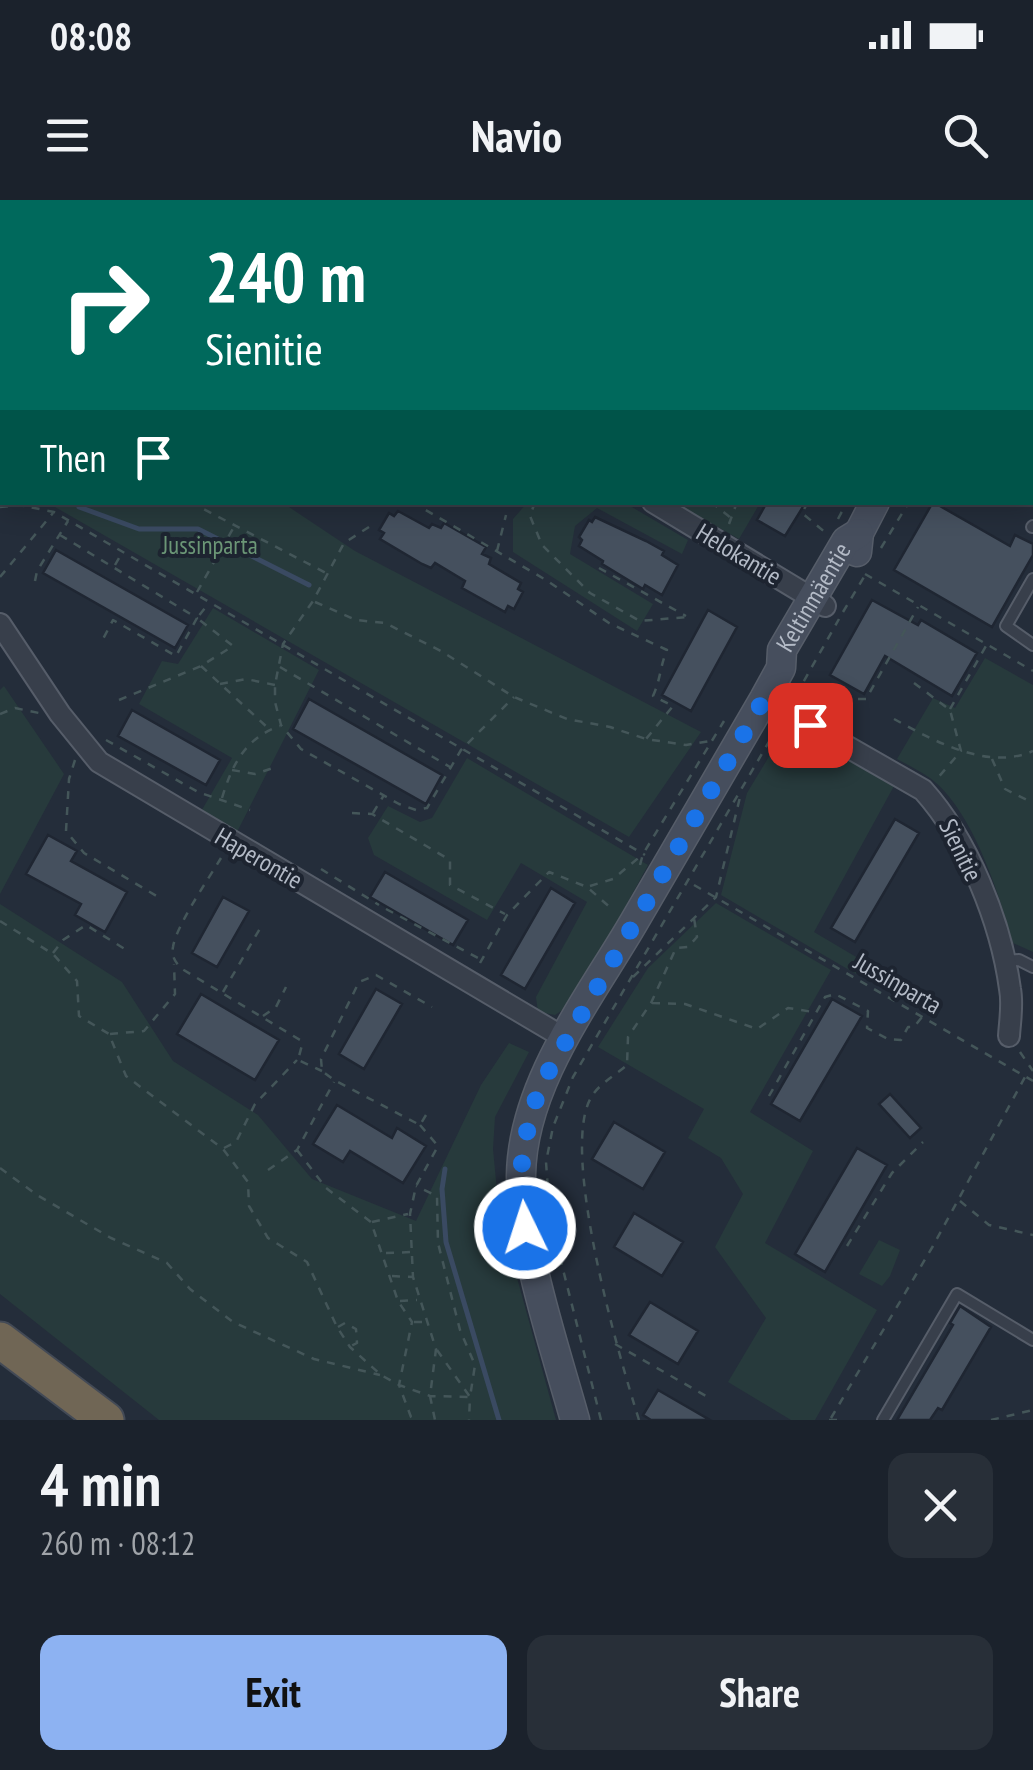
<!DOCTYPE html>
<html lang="en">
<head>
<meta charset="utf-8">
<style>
	:root { --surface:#1b222c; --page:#282f38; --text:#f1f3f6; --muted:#a0a4a9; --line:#393f48; --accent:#8db2f2 }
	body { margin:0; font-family:"PT Sans Narrow",sans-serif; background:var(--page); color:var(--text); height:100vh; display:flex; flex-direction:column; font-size:38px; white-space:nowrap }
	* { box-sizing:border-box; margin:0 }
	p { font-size:32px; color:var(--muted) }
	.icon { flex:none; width:55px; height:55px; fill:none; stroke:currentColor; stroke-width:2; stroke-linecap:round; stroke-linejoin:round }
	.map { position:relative; height:1220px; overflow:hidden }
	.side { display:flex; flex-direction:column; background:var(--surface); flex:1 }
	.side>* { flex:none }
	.hud { position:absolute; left:0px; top:0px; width:1035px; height:305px; box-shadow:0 5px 25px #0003,0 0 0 2px var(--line); background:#00695c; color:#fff; overflow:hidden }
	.pin { position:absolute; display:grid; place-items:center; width:85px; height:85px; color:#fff; margin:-42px; border-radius:20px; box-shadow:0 5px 15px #0006 }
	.me { position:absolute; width:110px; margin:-55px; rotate:356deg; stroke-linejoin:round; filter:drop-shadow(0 0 8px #0008) }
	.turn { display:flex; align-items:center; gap:35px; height:210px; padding:0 40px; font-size:45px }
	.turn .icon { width:130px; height:130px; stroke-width:2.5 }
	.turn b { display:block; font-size:70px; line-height:85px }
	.then { display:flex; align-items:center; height:95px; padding:0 40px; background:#0003; gap:20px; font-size:38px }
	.round { display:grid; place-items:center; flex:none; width:105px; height:105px; border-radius:20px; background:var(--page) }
	.summary { display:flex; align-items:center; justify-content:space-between; height:170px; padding:0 40px }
	h1 { font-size:60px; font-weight:800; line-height:75px }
	.primary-button { display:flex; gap:20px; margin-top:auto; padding:20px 40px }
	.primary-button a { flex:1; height:115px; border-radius:20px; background:var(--accent); color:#111; font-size:40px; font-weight:800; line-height:115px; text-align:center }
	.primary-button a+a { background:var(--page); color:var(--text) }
	.status { display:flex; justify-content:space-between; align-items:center; height:70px; padding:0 50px; background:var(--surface); direction:ltr }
	.status svg { height:28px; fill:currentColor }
	header { display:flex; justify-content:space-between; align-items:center; height:130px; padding:0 40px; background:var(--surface); font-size:45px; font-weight:800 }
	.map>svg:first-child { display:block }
</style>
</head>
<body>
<div class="status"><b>08:08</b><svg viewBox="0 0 49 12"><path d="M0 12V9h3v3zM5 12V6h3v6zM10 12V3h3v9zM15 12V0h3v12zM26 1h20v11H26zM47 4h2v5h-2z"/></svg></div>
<header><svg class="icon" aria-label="menu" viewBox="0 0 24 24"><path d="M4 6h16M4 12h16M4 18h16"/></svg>Navio<svg class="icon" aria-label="search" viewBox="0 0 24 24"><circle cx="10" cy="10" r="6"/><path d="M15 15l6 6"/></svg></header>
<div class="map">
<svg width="1033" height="1220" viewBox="0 0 1033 1220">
	<rect width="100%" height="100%" fill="#242d3a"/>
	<!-- green -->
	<path fill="#273a3c" d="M48 303H283L355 351 701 532 629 637Z
		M527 303H625L688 340 682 354 597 308 575 326 570 354 653 404 637 431 513 352V319Z
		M675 303 760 302V303L739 339Z
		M213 408 319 470 235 636 199 615 232 558 139 504 162 461 178 464Z
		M985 458 1033 485V752L1013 743C999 694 973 610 930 578 920 571 908 565 897 559L933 498 955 508Z
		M4 486 64 574 0 694V490Z
		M788 525 894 586 814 732 863 761 856 774 721 695 747 593Z
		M467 558 648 665 573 803 555 815 538 812 536 797 587 702 521 663 487 720 374 655 368 638 388 606 420 622 432 618Z
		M716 703 831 770 750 912 813 951 765 1043 877 1110 815 1220H791L728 1182 766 1118 715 1047 743 994 721 958 688 938 704 909 598 847 648 768Z
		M0 704 122 782 173 861 258 915 312 979 416 1021 481 885 509 843 529 852 495 917 493 949 499 1012 556 1220H159L0 1094Z
		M879 1040 900 1050 890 1076 882 1086 859 1074Z"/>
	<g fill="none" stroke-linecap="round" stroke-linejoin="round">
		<!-- stream -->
		<path stroke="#3a4a62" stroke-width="5" d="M79 307 139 329H198L309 385
			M445 969 442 989 446 1042 499 1220"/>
	</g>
	<!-- building -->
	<path fill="#45505e" stroke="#1f2632" stroke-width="2.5" d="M767 302H806L785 336 757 320Z
		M933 302 1010 346 1015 335 1033 344V355L992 427 894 370Z
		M398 311 429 328 432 324 441 328 444 323 486 347 482 354 491 358 489 364 521 383 518 389 523 392 514 409 508 406 505 412 462 388 465 381 435 363 431 368 422 364 380 339 384 333 379 330 389 313 394 316Z
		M595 317 646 341 664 351 662 355 678 365 662 395 645 385 643 389 602 364 603 361 579 346 582 340 579 337 589 320 592 322Z
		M56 350 188 425 175 448 43 373Z
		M872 400 918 425 921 420 977 453 952 496 885 456 864 494 830 475Z
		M708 410 737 427 691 511 662 495Z
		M309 499 442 575 426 604 293 529Z
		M132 510 220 560 206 585 118 536Z
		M895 619 919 633 855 742 831 728Z
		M48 635 77 651 71 661 127 692 105 732 75 715 81 704 26 674Z
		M385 672 468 720 453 745 370 697Z
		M551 688 575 703 525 789 501 775Z
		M223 697 249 711 217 767 192 753Z
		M376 789 402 804 364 869 339 854Z
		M201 794 279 840 255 880 177 834Z
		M832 799 862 816 800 921 771 904Z
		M890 894 921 928 910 938 879 904Z
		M337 905 392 938 397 928 426 946 403 983 350 951 343 962 313 944Z
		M614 922 665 952 643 989 592 959Z
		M857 948 887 965 825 1072 795 1054Z
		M634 1013 683 1042 662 1076 614 1047Z
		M650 1102 698 1131 678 1164 629 1135Z
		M960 1106 991 1127 942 1210 938 1208 930 1220H897L953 1125 950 1123Z
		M658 1190 710 1220H651L643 1215Z"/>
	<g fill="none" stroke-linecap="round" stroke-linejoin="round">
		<!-- lane casing -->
		<g stroke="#565d69" stroke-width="14">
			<path id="lane" d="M1032 266H1033
				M1032 327 1033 326
				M1033 379 1006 426 1033 445
				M1006 761 1019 760 1033 767
				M883 1220 957 1094 1033 1140"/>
		</g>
		<!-- street casing -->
		<g stroke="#565d69" stroke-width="24">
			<path id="street" d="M313 0 316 2
				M653 302 825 406
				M0 424 60 514 99 562 566 839
				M764 499 923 590C968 640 1001 722 1010 789 1013 804 1010 820 1009 836"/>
		</g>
		<!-- secondary casing -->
		<g stroke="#565d69" stroke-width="31">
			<g id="secondary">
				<path d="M859 0 861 2"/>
				<path d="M857 352 859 333 875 302"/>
				<path id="s1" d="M575 1220C555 1148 521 1049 521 976 522 884 589 799 634 722 677 648 720 574 764 499L781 468 782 450 846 341 859 333"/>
			</g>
		</g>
		<!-- highway casing -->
		<g stroke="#434a56" stroke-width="39">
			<path id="highway" d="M0 1140 106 1220"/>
		</g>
		<!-- path -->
		<path stroke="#445659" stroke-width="2.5" stroke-dasharray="8 8" stroke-linecap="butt" d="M548 0 551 2
			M886 0 888 2
			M973 0 975 2
			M75 2 76 0
			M247 2 248 0
			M544 2 545 0
			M989 2 990 0
			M0 30 2 31
			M1032 71H1033
			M1032 142H1033
			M1032 224H1033
			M1032 244H1033
			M190 302 326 373
			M412 302 546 380 609 423 667 450C660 466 661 478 653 496L673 506 646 539
			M535 302 530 316 542 345 590 393 640 421 687 417
			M711 302 731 318
			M808 302 802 313 826 333
			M0 307 19 305 54 312 645 655
			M838 319 847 302
			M729 324 737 302
			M369 327 344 343 313 401 283 444 275 485V502L281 525 301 549 399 604 416 610 427 608 461 550 514 497
			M60 335 197 418 176 456 113 420 103 439
			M881 348 909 302
			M497 351 506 315
			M115 365 123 351
			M599 368 686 416
			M865 374 1033 471
			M0 377 53 313
			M35 381 37 371 68 321
			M197 392 235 325
			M315 402 356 420 385 423 441 451 514 497 567 519 610 527 646 539 686 545 710 541
			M843 412 867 372
			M201 466 268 528
			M280 467 450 567
			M914 483 950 510 961 551 936 580
			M220 484 246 479 275 485
			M796 495 839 419
			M858 499H866L918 407
			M119 500 201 466 233 446 197 418 209 403
			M950 509 986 446
			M0 514 15 508 39 513
			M894 519C934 541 988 571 1033 551
			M106 540 198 592 250 610
			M992 559 1005 589 1033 603
			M75 560 69 579 66 631 84 653 160 698
			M232 570 255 574 273 568
			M222 598C232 565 245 538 280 526
			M352 613 372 614 450 660V685L505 714
			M373 613 384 595
			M221 658C209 678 176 726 173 747 171 757 176 763 182 769L300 840 302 845 298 860 322 871
			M640 665 643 654 724 521
			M321 669 379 705
			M694 685 1033 881
			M590 686 613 679 642 655
			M386 709 480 759
			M0 721 53 754 77 781 79 816 109 834 126 876 223 949 248 982 249 1006 268 1038 307 1062 337 1127 350 1147 381 1175 399 1185 430 1196 470 1197 475 1165 460 1130 438 1043 437 996 416 986
			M53 753 63 740 86 725 128 751
			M480 763 507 715 549 672 587 687 613 710
			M633 777 716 697 741 593
			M223 792 262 725
			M652 803 685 804 757 829 788 808 813 812
			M263 816 276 807 286 787
			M110 834 144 831 175 794 174 764
			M1020 852 1033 871
			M769 896 825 797 835 794 868 811 867 828 888 839 901 840 908 827H914L922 817
			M426 915 420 925 334 880 322 871 321 859 359 782 376 775 432 807
			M420 925 438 946 416 986 410 1014 413 1077 436 1149 430 1196 435 1220
			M224 948 236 942 255 904 297 860
			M297 950 326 988 371 1022 398 1101 412 1122 399 1185 411 1217 416 1220
			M0 968 37 995 111 1038 167 1063 190 1089 233 1122 314 1159 380 1175
			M268 970 297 950 334 882
			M960 1001 989 1025 1033 1035
			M372 1022 408 1014
			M847 1046 892 973 923 942
			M386 1053 413 1052
			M392 1076 413 1077
			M400 1101 417 1100
			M414 1122H430
			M338 1127 345 1123 356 1129 357 1143 351 1146
			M615 1144 706 1196
			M437 1150 470 1197 469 1220
			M831 1218 933 1046 1025 877
			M601 1220 550 1018 546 962 553 927 573 877 777 528
			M639 1220C620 1160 558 948 592 896 599 884 617 874 627 865L628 837 651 803 676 748 688 747 697 737 694 718
			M829 1220H845
			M991 1220 1033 1210"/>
		<!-- lane -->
		<use href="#lane" stroke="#383f4b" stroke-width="10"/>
		<!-- street -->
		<use href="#street" stroke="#383f4b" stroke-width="20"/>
		<!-- secondary -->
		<use href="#secondary" stroke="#464e5d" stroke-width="28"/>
		<!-- highway -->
		<use href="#highway" stroke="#706655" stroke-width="35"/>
	</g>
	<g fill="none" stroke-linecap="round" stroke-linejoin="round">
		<!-- route -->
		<path stroke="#1a73e8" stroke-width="18" stroke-dasharray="0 32.4" d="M525 1028 521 972 524 944 534 904 546 876 764 499 810 525"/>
	</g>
	<g text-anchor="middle" stroke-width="8" stroke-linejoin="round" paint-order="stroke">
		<!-- park labels -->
		<g font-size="25" fill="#6b9676" stroke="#1d2430">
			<text x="210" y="354">Jussinparta</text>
		</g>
		<!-- street labels -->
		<g font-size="25" fill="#b3bac6" stroke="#1d2430">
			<text transform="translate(739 354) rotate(31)" y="9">Helokantie</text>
			<text dy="9" stroke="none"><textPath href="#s1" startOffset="905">Keltinmäentie</textPath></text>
			<text transform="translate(961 650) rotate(64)" y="9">Sienitie</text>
			<text transform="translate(259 658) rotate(30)" y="9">Haperontie</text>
			<text transform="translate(898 783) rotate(30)" y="9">Jussinparta</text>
		</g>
	</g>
</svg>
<div class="pin" style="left:810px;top:525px;background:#d93025"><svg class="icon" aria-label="arrive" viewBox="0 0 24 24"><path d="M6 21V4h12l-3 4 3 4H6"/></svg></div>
<svg class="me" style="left:525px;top:1028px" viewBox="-20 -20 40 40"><circle r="17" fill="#1a73e8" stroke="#fff" stroke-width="3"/><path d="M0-11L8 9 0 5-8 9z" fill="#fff"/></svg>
<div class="hud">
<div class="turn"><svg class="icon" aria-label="right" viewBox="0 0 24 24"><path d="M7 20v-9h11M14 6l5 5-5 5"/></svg><div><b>240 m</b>Sienitie</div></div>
<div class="then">Then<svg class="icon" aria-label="arrive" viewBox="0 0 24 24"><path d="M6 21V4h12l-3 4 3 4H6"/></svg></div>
</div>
</div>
<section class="side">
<div class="summary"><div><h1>4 min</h1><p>260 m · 08:12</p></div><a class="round"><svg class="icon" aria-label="close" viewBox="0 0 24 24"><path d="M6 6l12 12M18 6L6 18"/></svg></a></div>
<div class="primary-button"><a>Exit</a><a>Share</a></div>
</section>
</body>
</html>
